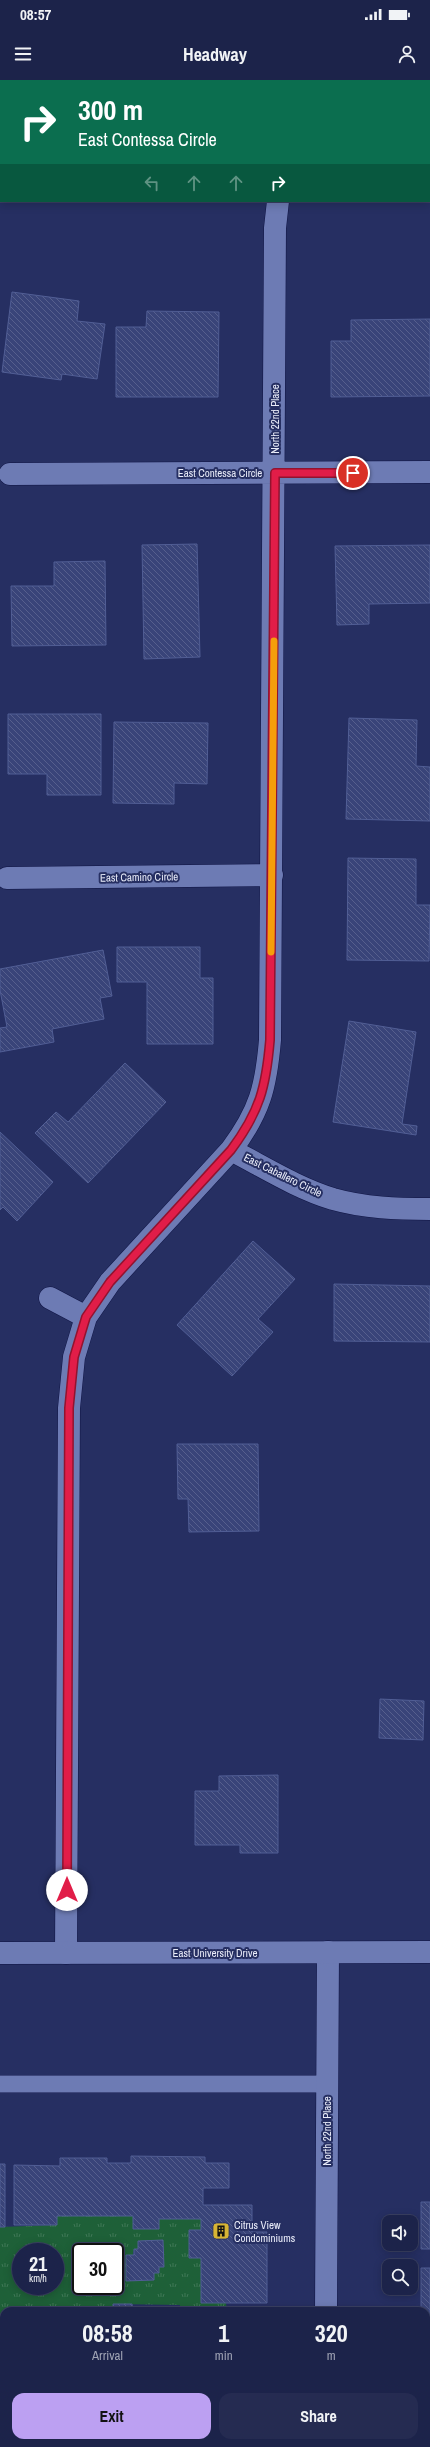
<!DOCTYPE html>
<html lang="en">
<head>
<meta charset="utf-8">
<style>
	:root { --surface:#1c234a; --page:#252b51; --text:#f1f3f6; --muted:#a0a4b5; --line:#3a4062; --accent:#bca0f2 }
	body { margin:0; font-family:"Archivo Narrow",sans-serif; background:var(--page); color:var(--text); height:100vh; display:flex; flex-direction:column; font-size:15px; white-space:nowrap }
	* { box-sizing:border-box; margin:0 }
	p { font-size:13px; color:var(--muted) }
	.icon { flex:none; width:22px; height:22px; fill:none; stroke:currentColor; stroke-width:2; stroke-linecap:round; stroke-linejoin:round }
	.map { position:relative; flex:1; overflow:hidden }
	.sheet { position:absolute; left:0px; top:2227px; width:430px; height:140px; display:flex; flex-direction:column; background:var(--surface); border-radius:12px 12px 0 0; box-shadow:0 2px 10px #0003,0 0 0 1px var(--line) }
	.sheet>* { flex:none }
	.hud { position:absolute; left:0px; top:0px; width:430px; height:122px; box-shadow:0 2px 10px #0003,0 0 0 1px var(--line); background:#0b6e4f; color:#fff; overflow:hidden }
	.fabs { position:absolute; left:382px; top:2135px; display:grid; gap:8px }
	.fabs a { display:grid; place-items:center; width:36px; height:36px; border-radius:8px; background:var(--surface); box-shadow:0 2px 10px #0003,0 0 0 1px var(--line); font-size:20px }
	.speed { position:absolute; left:12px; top:2163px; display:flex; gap:8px; font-size:20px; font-weight:700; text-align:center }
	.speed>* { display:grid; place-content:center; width:52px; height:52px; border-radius:50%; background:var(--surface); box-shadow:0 2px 10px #0003,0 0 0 1px var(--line); line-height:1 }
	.speed small { font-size:10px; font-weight:400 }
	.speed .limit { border:2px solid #111; border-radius:6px; background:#fff; color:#111 }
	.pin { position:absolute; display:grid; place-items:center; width:34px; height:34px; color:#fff; margin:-17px; border:2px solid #fff; border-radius:50%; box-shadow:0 1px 4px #0007 }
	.me { position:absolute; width:44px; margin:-22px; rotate:0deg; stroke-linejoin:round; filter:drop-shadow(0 0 3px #0008) }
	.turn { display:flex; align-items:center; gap:14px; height:84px; padding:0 12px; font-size:18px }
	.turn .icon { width:52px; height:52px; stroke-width:2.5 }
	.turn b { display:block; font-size:28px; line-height:34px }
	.lanes { display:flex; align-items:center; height:38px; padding:0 12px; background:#0003; justify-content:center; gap:20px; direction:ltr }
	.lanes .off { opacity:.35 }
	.eta { display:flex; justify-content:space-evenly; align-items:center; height:68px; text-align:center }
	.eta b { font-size:24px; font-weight:700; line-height:28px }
	.action { display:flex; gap:8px; margin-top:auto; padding:8px 12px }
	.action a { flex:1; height:46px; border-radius:12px; background:var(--accent); color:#111; font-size:16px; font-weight:700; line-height:46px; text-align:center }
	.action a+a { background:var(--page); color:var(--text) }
	.status { display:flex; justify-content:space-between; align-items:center; height:28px; padding:0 20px; background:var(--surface); direction:ltr }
	.status svg { height:11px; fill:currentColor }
	header { display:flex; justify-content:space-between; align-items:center; height:52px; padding:0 12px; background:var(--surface); font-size:18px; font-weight:700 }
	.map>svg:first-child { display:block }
</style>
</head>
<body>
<div class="status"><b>08:57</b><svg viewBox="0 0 49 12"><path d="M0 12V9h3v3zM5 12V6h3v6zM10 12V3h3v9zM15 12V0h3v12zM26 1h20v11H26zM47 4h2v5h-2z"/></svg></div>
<header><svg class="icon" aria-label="menu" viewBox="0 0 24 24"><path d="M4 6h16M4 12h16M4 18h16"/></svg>Headway<svg class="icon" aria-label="person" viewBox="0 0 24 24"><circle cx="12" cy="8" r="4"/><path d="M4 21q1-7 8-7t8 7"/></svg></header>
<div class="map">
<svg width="430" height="2367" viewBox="0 0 430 2367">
	<defs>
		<pattern id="park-tufts" width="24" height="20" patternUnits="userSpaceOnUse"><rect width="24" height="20" fill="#1e6038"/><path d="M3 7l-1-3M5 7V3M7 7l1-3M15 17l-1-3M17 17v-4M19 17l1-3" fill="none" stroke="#3f7756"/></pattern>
		<pattern id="building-back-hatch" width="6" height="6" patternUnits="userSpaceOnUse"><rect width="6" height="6" fill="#394479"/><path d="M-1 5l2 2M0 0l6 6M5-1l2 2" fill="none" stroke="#565f8d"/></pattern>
	</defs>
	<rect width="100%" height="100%" fill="#262f62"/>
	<!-- park -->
	<path fill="url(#park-tufts)" fill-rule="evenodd" d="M57 2136H133V2149H159V2139H201V2150H189V2178H201V2223H226L227 2231H180V2225L113 2224V2231H4V2246H0V2147L56 2145ZM138 2161H163L164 2186 159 2187V2193H154V2200L127 2201 134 2169H138ZM21 2172H55V2206H21ZM81 2172H115V2206H81Z"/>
	<!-- building -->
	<path fill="url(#building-back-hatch)" stroke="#515e95" d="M12 212 79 221 77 241 105 244 97 299 62 294 61 300 2 292Z
		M147 231 219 232 218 317H116V247H146Z
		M430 239V316L331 317V261H351V240Z
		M197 464 200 577 144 579 142 465Z
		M430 465V523L369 524V544L337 545 335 466Z
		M105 481 106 565 12 566 11 506H54V482Z
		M8 634H101V715H47V694H8Z
		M349 638 417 640 416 686 430 687V741L346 739Z
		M114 642 208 643 207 704 174 703V724L113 723Z
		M348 778 416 779V825H430L429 881 347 880Z
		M117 867H200V898H213V964H147V902H117Z
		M103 870 112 916 100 918 104 939 52 949 54 962 0 972V948L7 947 0 910V889Z
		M349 941 416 952 402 1044 417 1046 416 1055 333 1042Z
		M125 983 166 1022 88 1103 35 1053 56 1032 68 1042Z
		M0 1052 53 1102 17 1141 3 1127 0 1130Z
		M253 1161 295 1199 258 1239 273 1252 232 1296 177 1245Z
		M334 1204 430 1206V1262L334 1261Z
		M177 1364H258L259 1451 189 1452 188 1419H178Z
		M380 1619 424 1621 423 1660 379 1658Z
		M278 1695V1773H240V1765H195V1711H219V1696Z
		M131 2076 205 2077V2083H229V2108H203V2125H252V2152H267V2223H201V2178H189V2150H201V2139H159V2149H133V2136H57V2145H14V2085L60 2086V2078H107V2083H131Z
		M0 2084H5V2147H0Z
		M421 2122H430V2169H421Z
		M163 2160 164 2187H159V2193H154V2200L126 2201V2175H134V2169H138V2161Z
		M421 2188H430V2243H426V2231H421Z
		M113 2224H132L133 2231H113Z
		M427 2334 430 2335V2367H421V2363H426Z"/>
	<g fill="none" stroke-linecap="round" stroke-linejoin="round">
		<!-- service casing -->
		<g stroke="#101545" stroke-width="18">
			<path id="service" d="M429 18H430
				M0 2004H327"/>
		</g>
		<!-- minor casing -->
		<g stroke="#101545" stroke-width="23">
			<path id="minor" d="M292 1V0
				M10 394 430 392
				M7 798 272 795
				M231 1070C264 1087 297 1108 333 1119 365 1128 397 1129 430 1129
				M50 1218 86 1237
				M66 1873 69 1328 74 1277 86 1237 110 1202 231 1070C260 1031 266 1007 270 960L275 148 278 121
				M326 2231 328 1872
				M325 2367V2363"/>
		</g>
		<!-- secondary casing -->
		<g stroke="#101545" stroke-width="23">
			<path id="secondary" d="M0 1873 430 1872"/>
		</g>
		<!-- service -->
		<use href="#service" stroke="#6d7bb4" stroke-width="17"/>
		<!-- minor -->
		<use href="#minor" stroke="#6d7bb4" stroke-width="22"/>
		<!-- secondary -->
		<use href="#secondary" stroke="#6d7bb4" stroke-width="22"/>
	</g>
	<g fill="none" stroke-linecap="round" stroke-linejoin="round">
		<!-- route casing -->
		<g stroke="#92132f" stroke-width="10">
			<path id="route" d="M67 1810 69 1328 74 1277 86 1237 110 1202 231 1070C260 1031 266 1007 270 960L275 393H353"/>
		</g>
		<!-- route -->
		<use href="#route" stroke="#e11d48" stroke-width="7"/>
		<!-- slow -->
		<path stroke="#f59e0b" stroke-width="7" d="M271 872 274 561"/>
	</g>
	<!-- icons -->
	<defs>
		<g id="building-square" transform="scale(0.9)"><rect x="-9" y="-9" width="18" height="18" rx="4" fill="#d7b434" stroke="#262f62"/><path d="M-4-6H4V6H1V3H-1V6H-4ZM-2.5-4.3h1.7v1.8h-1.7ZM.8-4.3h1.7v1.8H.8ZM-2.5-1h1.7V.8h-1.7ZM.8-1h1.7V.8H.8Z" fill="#111"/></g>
	</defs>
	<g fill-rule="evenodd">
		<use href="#building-square" x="221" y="2151"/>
	</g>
	<g text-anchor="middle" stroke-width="4" stroke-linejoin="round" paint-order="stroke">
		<!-- street labels -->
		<g font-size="11" fill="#e9ecf9" stroke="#262f62">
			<text transform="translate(275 339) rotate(-90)" y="4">North 22nd Place</text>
			<text x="220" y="397">East Contessa Circle</text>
			<text transform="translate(139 797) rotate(-1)" y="4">East Camino Circle</text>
			<text transform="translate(283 1095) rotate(26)" y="4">East Caballero Circle</text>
			<text x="215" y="1877">East University Drive</text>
			<text transform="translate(327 2051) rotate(-90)" y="4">North 22nd Place</text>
		</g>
		<!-- poi labels -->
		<g font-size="11" fill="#e9ecf9" stroke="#262f62" text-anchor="start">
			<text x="234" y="2149">Citrus View<tspan x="234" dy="13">Condominiums</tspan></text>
		</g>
	</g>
</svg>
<div class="fabs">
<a><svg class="icon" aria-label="sound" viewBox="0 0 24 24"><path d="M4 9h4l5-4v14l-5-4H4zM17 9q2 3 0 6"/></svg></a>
<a><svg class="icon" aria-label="search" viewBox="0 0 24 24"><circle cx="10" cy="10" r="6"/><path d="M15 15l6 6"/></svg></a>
</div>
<div class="speed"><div>21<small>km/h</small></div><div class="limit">30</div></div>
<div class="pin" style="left:353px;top:393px;background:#d93025"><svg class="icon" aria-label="arrive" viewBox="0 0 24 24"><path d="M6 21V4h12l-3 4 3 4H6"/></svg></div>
<svg class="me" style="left:67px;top:1810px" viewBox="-20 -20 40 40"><circle r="19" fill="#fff"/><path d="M0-13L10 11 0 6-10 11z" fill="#e11d48"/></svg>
<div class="hud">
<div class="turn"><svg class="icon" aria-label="right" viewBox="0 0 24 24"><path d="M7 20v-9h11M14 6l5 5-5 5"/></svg><div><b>300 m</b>East Contessa Circle</div></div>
<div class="lanes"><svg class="icon off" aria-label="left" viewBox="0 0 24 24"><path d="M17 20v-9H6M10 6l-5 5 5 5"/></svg><svg class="icon off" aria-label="ahead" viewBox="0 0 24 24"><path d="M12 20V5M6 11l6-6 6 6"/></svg><svg class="icon off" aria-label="ahead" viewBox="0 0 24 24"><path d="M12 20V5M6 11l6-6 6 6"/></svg><svg class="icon" aria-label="right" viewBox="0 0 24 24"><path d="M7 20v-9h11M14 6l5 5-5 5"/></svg></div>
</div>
<section class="sheet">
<div class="eta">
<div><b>08:58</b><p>Arrival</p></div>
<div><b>1</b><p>min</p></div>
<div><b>320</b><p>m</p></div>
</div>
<div class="action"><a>Exit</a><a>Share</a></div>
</section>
</div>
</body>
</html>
